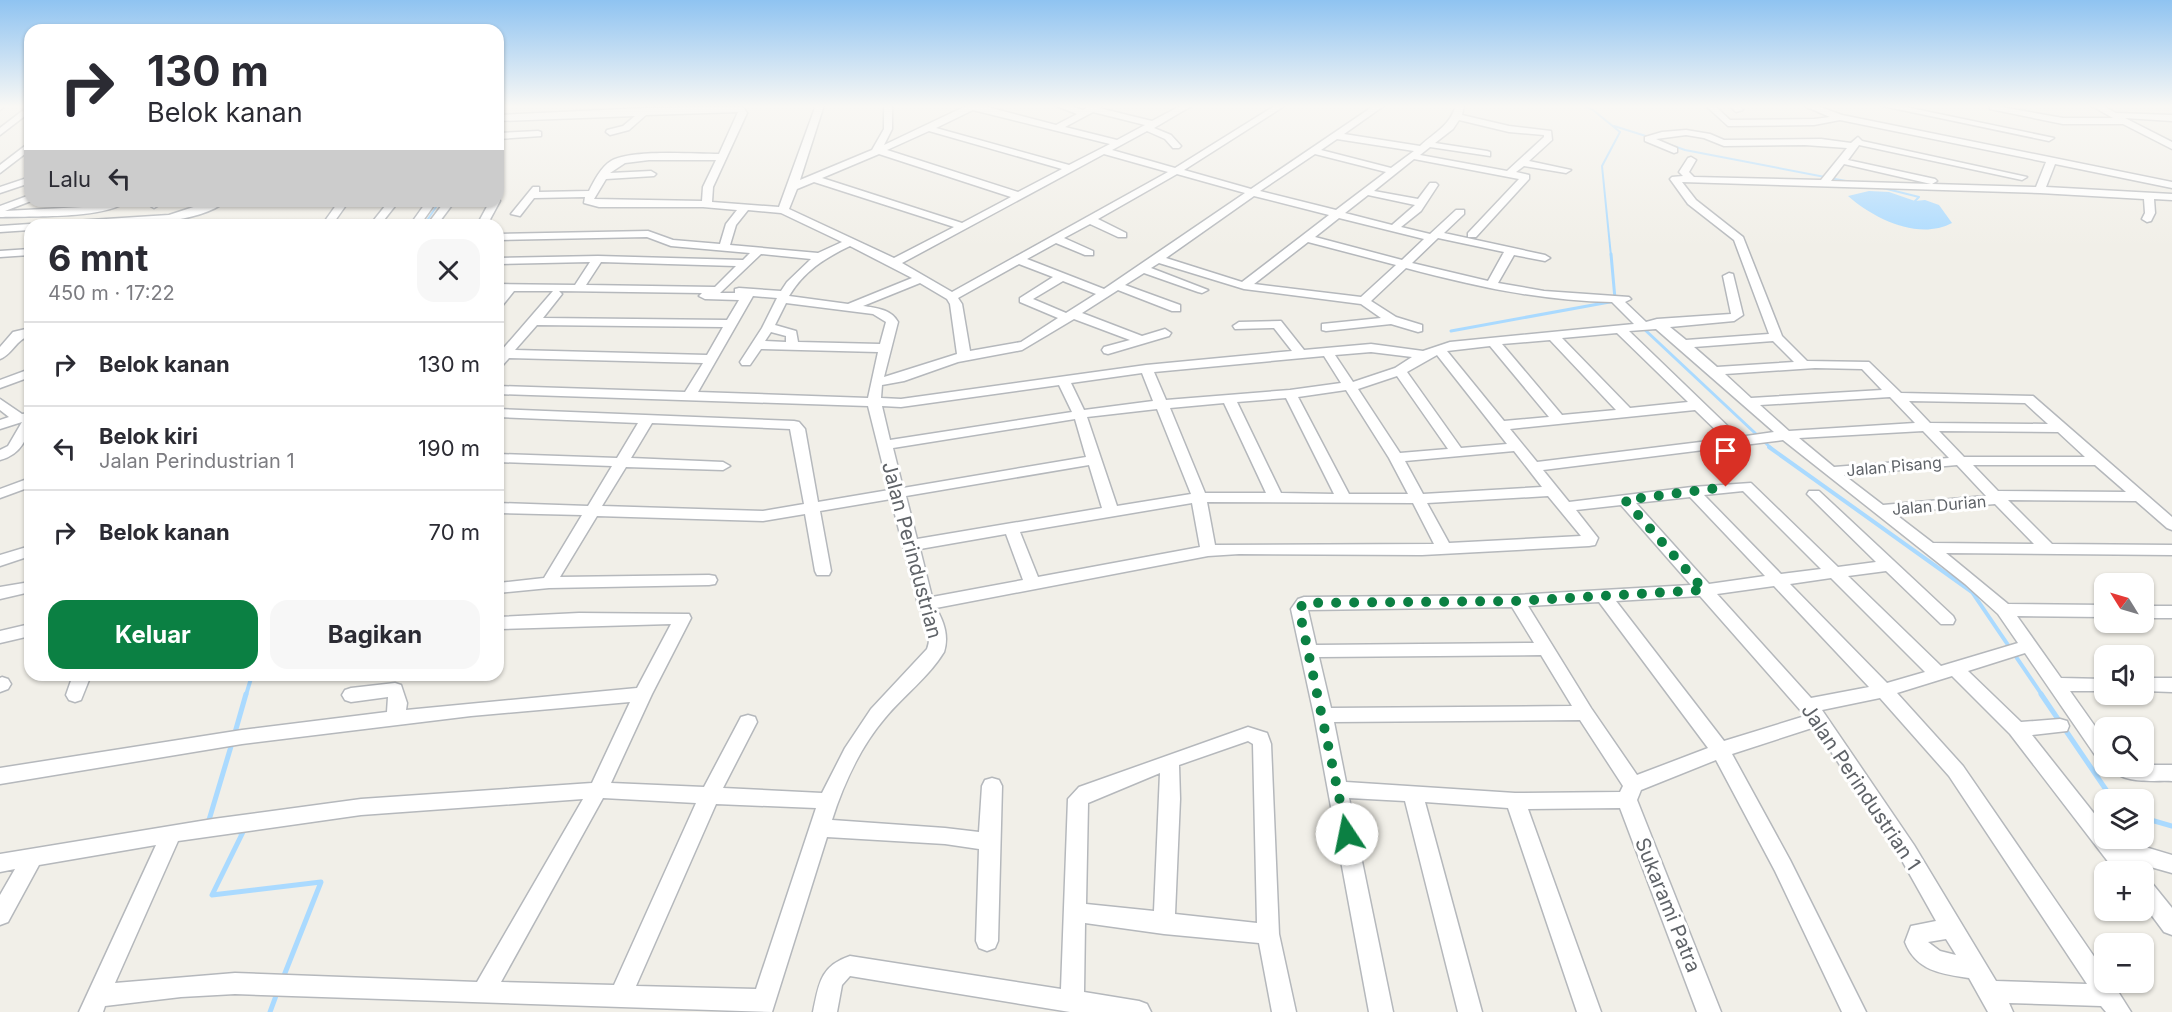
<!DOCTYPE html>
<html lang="id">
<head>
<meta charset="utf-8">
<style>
	:root { --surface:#fff; --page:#f7f7f7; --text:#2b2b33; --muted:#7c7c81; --line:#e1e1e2; --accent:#0b8043 }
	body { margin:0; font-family:Inter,sans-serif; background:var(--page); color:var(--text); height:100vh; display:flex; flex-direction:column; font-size:22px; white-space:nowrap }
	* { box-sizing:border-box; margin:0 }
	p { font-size:20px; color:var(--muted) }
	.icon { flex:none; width:33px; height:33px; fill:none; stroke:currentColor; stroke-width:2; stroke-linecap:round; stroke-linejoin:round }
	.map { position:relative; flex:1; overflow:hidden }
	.sheet { position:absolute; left:24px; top:219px; width:480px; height:462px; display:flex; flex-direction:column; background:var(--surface); border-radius:18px; box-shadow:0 2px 4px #0004 }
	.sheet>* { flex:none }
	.hud { position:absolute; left:24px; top:24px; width:480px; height:183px; border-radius:18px; box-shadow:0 2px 4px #0004; background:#fff; color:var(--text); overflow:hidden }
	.needle { width:39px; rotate:307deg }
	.fabs { position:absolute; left:2094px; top:573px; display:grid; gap:12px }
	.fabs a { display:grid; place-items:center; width:60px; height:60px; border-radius:12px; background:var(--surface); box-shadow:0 2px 4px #0004; font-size:30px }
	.pin { position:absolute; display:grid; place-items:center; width:51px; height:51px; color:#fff; margin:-62px -26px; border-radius:50% 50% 50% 0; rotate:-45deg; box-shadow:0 0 6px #0007 }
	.pin .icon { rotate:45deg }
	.me { position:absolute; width:66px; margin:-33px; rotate:349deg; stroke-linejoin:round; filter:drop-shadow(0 0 4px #0008) }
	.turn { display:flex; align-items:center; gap:21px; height:126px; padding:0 24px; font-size:27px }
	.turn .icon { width:78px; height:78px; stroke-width:2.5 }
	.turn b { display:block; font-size:42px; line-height:51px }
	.then { display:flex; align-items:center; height:57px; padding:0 24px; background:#0003; gap:12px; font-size:22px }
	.round { display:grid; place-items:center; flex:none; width:63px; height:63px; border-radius:18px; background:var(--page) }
	.headline { display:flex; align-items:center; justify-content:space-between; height:102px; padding:0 24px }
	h1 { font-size:36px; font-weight:700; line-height:45px }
	.cta { display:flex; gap:12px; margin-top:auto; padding:12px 24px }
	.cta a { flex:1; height:69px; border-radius:18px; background:var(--accent); color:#fff; font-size:24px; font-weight:700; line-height:69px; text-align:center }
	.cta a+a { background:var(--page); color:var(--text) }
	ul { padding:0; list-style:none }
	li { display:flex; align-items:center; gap:18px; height:84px; padding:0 24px; border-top:2px solid var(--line) }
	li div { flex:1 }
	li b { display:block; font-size:22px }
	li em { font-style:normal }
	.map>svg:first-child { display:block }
</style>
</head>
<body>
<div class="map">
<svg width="2172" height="1012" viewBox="0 0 2172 1012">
	<rect width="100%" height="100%" fill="#f1efe8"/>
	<!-- water -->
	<path fill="#aadaff" d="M1869 191 1889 192 1915 201 1925 200 1939 205 1952 223C1918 241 1873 218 1848 196Z"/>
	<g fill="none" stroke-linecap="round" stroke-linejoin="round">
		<!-- stream-far3 -->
		<path stroke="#aadaff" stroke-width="2" d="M1582 105 1593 110 1620 132 1602 166 1611 256
			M498 108 500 105
			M1614 126 1649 137
			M1665 143 1685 150 1851 182
			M1879 187 1919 197 1915 201
			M424 225 440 201"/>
		<!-- stream-far2 -->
		<path stroke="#aadaff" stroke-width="3" d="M1611 254 1615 299
			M1643 328 1771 448
			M1451 331 1615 301"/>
		<!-- stream-far1 -->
		<path stroke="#aadaff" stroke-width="4" d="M1769 447 1972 592 2042 695
			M246 695 252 675"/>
		<!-- stream -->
		<path stroke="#aadaff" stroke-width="5" d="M2041 694 2060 722
			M2064 728 2113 800
			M234 736 246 694
			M2144 818 2172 826
			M209 820 232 743
			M239 832H243L212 895 321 882 283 978
			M270 1012 277 993"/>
		<!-- minor casing -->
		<g stroke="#b5b8bc" stroke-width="3">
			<path id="minor" d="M0 105H6L0 110Z
				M30 105V112L0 135V128Z
				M816 105H824L800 180 872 150 884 129V105H892V129L884 145 968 105H980L1056 125 1077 114 1054 105H1067L1083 110 1092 105H1103L1099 108 1152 121 1182 105H1193L1154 128 1171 135 1181 146 1179 148H1173L1165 139 1147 131 1112 150 1175 168 1276 105H1286L1184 170 1251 189 1375 105H1385L1344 134 1420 146C1435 132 1450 126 1456 105H1464L1462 115 1509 126 1551 131 1552 140 1529 161 1571 170 1566 173 1524 166 1516 172 1529 175V179L1476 237H1468V233L1519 179 1414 159 1374 191 1418 199 1430 183H1436L1438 185 1421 211 1401 227 1430 234 1456 210H1464V214L1444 233 1545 255 1550 258 1545 261 1514 255 1498 283 1544 291 1629 297 1631 299 1625 302 1646 322 1657 319 1731 314 1723 276 1729 273 1733 274 1743 315 1734 321 1670 327 1686 340 1769 334 1734 240 1688 204 1670 179 1672 177 1683 176 1679 172 1688 158 1691 157 1696 160 1689 172 1694 177 1821 180 1847 148 1805 145 1724 146 1704 138 1686 135 1656 139 1677 148V152L1674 153 1645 141V137L1662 132 1686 130 1710 134 1724 140 1821 139 1851 143 1858 137 1862 141 2027 177 2022 180 1859 145 1848 160 1935 179 1937 181 1932 184 2036 187 2046 162 1840 120 1814 125 1728 126 1705 105H1714L1730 120 1814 119 1830 117 1802 105H1815L1842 115 2172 182V188L2055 164 2046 187 2172 194V200L2154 199 2155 213 2151 221 2147 222 2142 219 2145 213 2144 199 2040 193 1682 182 1696 200 1743 237 1782 336 1807 361 1869 362 1901 393 2033 396 2172 517V530L2167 528 2136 501 2008 500 2052 544 2172 545V555L1946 553 2008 604 2104 605V617L2017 616 2061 678 2104 679V691H2070L2104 739V760L2097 758 2025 653 1968 671 2021 722 2060 719 2067 721 2069 726 2067 731 2032 735 2104 826V838H2115L2172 855V873L2133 862 2139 872H2116L2010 734 1952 676 1897 693 1963 766 2104 971V982H2112L2131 1012H2106L2101 1006 2009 1003 2013 1012H1988L1969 978C1942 974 1916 971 1905 942L1911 926 1936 921 1900 857 1815 727 1732 754 1790 860 1866 1012H1842L1775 871 1716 760 1641 790 1637 800 1721 1012H1697L1620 808 1528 809 1601 1012H1577L1508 808 1425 802 1482 1012H1458L1405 801 1349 798 1393 1012H1369L1314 715 1291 609 1298 599 1304 597 1517 595 1691 585 1621 505 1576 510 1598 538 1595 545 1589 546 1422 555 1239 554 1208 556 936 608C944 622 949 636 944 652 929 677 903 696 885 718 861 746 843 785 832 820L945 828 979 832 982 786 985 780 992 778 999 780 1002 786 998 941 995 948 987 951 979 948 976 941 979 849 945 844 827 837 772 1012 235 994 181 997 105 1006 103 1012H79L156 845 39 865 8 922 0 925V895L15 869 0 872V854L213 819 361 799 592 783 630 702 471 716 242 744 0 784V768L242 730 387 712 388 697 351 702 345 700 342 695 345 690 351 688 395 683 401 685 407 703 406 710 637 688 671 624 498 629V617L579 613 689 614 691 618 652 694 611 783 704 787 741 717 748 715 755 717 757 722 723 788 822 793 845 748 871 709 927 649C933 634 925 618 918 604L891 499 820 511 831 571 829 575H817L815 571 805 514 763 521 597 516 560 577 709 575 715 576 717 580 715 584 709 585 549 588 498 593V583L544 578 582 515 498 513V503L588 506 612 466 498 462V454L617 458 638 423 498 417V409L794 421 799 422 805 429 818 502 889 490 868 406 498 394V386L685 392 703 363 509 358 502 366 498 367V355L501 351 553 291H514L502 306 498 308V297L504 291 498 290V284L575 285 590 262 498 264V258L598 256 743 260 750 253 671 246 647 237 498 240V234L648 231 673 240 720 244 726 224 737 210 703 207H599L584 203 585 197 534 198 520 216 511 214 533 187H539V192L589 191C594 181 601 167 611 161 632 149 694 154 719 154L738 112 646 115 629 130 610 135 606 132 607 130 623 126 635 116 498 121V115L645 108 743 107 747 113 713 187 712 202 779 207ZM973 110 1110 144 1069 165 936 128ZM1093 112 1145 125 1117 140 1065 127ZM1459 120 1509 132 1544 135V137L1507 171 1420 155 1430 147 1490 156V152L1487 151 1435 143 1453 129ZM929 131 1062 169 1018 192 887 150ZM1337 139 1414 151 1391 168 1321 150ZM879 154 1011 197 962 223 822 178ZM1104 154 1168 172 952 292 902 263ZM1315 154 1386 172 1336 210 1260 191ZM649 160H716L703 187 702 201 594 199 606 179 654 176 656 174 651 171 610 173 625 163ZM1844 164 1931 184 1831 181ZM1177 174 1245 193 1104 289 1027 259 1056 243 1085 255H1093V251L1064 238 1090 224 1118 237H1126V233L1098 219ZM814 182 954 227 894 258 789 209 797 189ZM1368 195 1415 205 1392 225 1345 213ZM1254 196 1329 215 1242 282 1166 258ZM748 210 781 213 842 242 818 253 730 245 736 225ZM1339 218 1424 239 1402 260 1315 237ZM1438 238 1504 252 1488 281 1412 263ZM1308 242 1396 265 1361 297 1254 284ZM850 246 912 278 848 304 789 296C804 271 825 258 850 246ZM761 254 811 259 787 282 781 291 739 288 735 289V293H720ZM601 262 736 266 715 287 586 285ZM1159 263 1244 289 1361 304 1381 318 1322 324V330L1326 331 1391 324 1418 332 1422 331V325L1396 317 1371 301 1406 268C1474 286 1541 301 1612 302L1634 324 1450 342 1423 351 1371 344 1304 350 1281 321 1239 322 1233 326 1235 329 1274 328 1292 351 1146 365 901 399 881 398 882 385 904 381 958 362 1022 350 1074 319 1130 340 1104 347 1102 350 1104 353 1108 354 1169 336 1171 333 1165 329 1142 336 1082 313 1118 290 1172 311H1180V305L1125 285 1144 273 1198 292 1202 293 1208 290 1151 268ZM1019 264 1053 277 1020 298V302L1058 318 1021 342 970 351 962 304 958 298ZM1063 281 1096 294 1066 313 1033 299ZM920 283 947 299 950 304 957 354 884 377 898 322C891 309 876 308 863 306ZM559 291 702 293 699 296 705 299 739 300 727 320 543 318 562 294ZM753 296 777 298 762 328 740 362 742 365H750L761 349 878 352 868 398 698 392ZM786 303 873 314 886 322 880 344 798 342 796 331 775 325ZM537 325 723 327 707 355 515 350ZM1656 329 1774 432 1739 437 1629 331ZM771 332 786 336V342L765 341ZM1617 333 1688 402 1630 408 1562 338ZM1550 340 1616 410 1562 415 1502 344ZM1773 341 1794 362 1717 367 1694 347ZM1490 346 1549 417 1504 421 1447 351ZM1371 352 1412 357 1395 368 1353 382 1335 355ZM1437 355 1507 444 1461 448 1407 372ZM1324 356 1341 383 1290 390 1166 400 1154 372ZM1815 368 1862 369 1882 390 1751 398 1725 374ZM1142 373 1153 401 1084 410 1071 383ZM1397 376 1448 449 1400 453 1358 389ZM1059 385 1072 412 890 440 882 406 901 407ZM1346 390 1389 458 1408 494H1349L1298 397ZM1890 397 1915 423 1789 431 1760 405ZM1286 398 1334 494 1281 493 1237 402ZM1909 401 2025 403 2048 424 1930 423ZM1224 403 1266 493H1205L1170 408ZM1157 409 1191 494 1117 506 1087 417ZM1695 410 1725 439 1537 462 1510 429ZM1075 419 1086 457 903 488 893 448ZM652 423 790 429 804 504 763 511 602 506 626 467 723 470 730 466 723 462 631 458ZM1923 431 1949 458 1834 467 1799 438ZM1939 431 2058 432 2085 457H1964ZM1783 440 1965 584 1998 614 2018 643 1941 666 1848 576 1886 571 1941 624H1953L1955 620 1953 616 1819 491H1809L1807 494 1876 562 1838 567 1751 483 1692 487 1569 502 1543 470ZM1514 451 1542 487 1423 494 1405 461ZM1089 465 1102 508 917 539 906 496ZM1957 465 1986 496 1883 505 1844 475ZM1973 465H2095L2126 492 1998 491ZM1743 491 1821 569 1781 574 1704 495ZM1548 496 1581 536 1449 543 1427 503ZM1690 497 1765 576 1709 584 1636 503ZM1207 502 1413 503 1434 544 1215 545ZM1192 503 1200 547 1038 577 1020 532ZM1995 504 2034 544 1933 543 1894 513ZM1006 534 1023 580 932 597 920 549ZM1831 578 1925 672 1887 683 1790 584ZM1774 586 1869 687 1811 698 1717 594ZM1700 596 1801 711 1805 716 1724 741 1616 601ZM1599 602 1708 748 1637 775 1591 708 1528 606ZM1512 607 1534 643 1316 645 1308 610ZM1541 655 1572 706 1331 708 1319 657ZM1880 698 1949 776 2087 984 1996 981 1914 845 1822 710ZM1580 720 1623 786 1620 792 1515 793 1346 782 1334 722ZM603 798 696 803 614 985 501 982ZM583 799 477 982 235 973 115 983 178 841 361 815ZM716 804 816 808 756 989 636 986ZM1946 939 1956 955 1940 951 1928 942Z
				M1729 105H1738L1743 110 1736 112Z
				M1878 105H1896L2054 138 2049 141Z
				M1990 105 2063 118H2113L2090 105H2101L2116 113 2172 115V121L2125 118 2172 142V149L2123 124H2063L1990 109Z
				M538 131 541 132V136L498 139V133Z
				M30 142V150L0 173V165Z
				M30 177V183L0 193V187Z
				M30 195 31 201 5 211 83 207 114 201H127C107 219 29 216 0 217V206Z
				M499 199 500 201 487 225H477L490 201H498Z
				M154 201H166L154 208 149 205Z
				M212 201H226C194 229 96 225 54 225L59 222 169 215Z
				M339 201H349L332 225H322Z
				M389 201H399L380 225H370Z
				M427 201H437L420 225H410Z
				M445 201H455L437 225H427Z
				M30 224 34 225H30V230L0 232V226Z
				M30 249V255L0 257V251Z
				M30 328V336C16 339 13 354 0 359V347L13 332Z
				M30 369V377L0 388V380Z
				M0 399 22 414 30 413C30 435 23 454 0 460V450L8 446 22 422 0 429V420L9 417 0 410Z
				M30 478V487L0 498V489Z
				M30 546V556L0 566V555Z
				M30 582V592L0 599V587Z
				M2144 606H2172V618H2144Z
				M30 624V636L0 643V631Z
				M73 675H91L81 700 75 702 69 700 66 695Z
				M2 677 8 679 11 684 8 689 0 692V678Z
				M2144 678H2172V692L2144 691Z
				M1248 727 1267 733 1271 744 1279 934 1296 1012H1272L1259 943 1164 934 1085 923 1084 992 1139 1001 1147 1004 1151 1012H1070L850 976 842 985 837 1012H813C819 984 820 966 850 956L1061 989 1068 799 1079 787ZM1248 741 1253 744 1257 923 1175 914 1180 799 1179 765ZM1160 773 1154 911 1086 904 1088 803Z
				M2144 765H2172V781C2154 780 2120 785 2110 766H2144Z
				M2144 880 2151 882 2172 908V935L2164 932 2144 905Z"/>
		</g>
		<!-- minor -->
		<use href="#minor" fill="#fff" fill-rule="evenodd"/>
	</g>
	<!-- sky -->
	<linearGradient id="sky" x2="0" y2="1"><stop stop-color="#8fc3f1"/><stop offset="0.43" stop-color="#f9f8f5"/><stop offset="1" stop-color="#f9f8f5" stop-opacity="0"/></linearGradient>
	<rect width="2172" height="247" fill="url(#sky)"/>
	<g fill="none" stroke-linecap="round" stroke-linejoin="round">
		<!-- route -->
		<path stroke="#0b8043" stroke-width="10" stroke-dasharray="0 18" d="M1347 834 1299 609 1304 603 1517 601 1704 590 1625 500 1726 487"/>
	</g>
	<g text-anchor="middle" stroke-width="6" stroke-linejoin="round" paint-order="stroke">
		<!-- street labels -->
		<g font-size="16" fill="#5f6368" stroke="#fff">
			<text transform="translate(1894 466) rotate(-5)" y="6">Jalan Pisang</text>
			<text transform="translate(1939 505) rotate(-5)" y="6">Jalan Durian</text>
		</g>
		<!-- near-street labels -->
		<g font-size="20" fill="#5f6368" stroke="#fff">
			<text transform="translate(912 550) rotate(75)" y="7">Jalan Perindustrian</text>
			<text transform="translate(1861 787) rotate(56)" y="7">Jalan Perindustrian 1</text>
			<text transform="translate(1668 905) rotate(68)" y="7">Sukarami Patra</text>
		</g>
	</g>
</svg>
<div class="fabs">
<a><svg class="needle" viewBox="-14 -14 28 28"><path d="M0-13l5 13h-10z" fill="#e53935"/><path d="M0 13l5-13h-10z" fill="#7c7c81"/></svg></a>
<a><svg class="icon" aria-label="sound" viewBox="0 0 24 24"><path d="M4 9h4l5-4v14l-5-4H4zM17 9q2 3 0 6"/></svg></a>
<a><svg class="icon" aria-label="search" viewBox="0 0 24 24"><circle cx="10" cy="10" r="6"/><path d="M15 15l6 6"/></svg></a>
<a><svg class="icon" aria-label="layers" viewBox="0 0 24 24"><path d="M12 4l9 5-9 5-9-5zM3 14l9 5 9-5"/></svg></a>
<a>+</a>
<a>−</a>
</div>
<div class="pin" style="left:1726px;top:487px;background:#d93025"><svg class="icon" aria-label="arrive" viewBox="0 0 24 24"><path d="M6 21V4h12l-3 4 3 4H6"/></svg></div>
<svg class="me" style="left:1347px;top:834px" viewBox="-20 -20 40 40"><circle r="19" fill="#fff"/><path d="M0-13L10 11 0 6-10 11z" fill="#0b8043"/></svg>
<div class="hud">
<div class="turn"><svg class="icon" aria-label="right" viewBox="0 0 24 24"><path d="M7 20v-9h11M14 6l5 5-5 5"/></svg><div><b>130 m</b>Belok kanan</div></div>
<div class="then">Lalu<svg class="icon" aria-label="left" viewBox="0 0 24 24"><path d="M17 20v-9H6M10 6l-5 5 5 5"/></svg></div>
</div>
<section class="sheet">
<div class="headline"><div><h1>6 mnt</h1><p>450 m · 17:22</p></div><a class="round"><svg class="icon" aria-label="close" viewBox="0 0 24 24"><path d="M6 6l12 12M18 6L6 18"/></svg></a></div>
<ul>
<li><svg class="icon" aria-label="right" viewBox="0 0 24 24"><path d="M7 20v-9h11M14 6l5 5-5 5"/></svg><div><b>Belok kanan</b></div><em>130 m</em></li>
<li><svg class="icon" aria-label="left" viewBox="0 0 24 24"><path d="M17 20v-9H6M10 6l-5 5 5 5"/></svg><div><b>Belok kiri</b><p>Jalan Perindustrian 1</p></div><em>190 m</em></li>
<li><svg class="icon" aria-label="right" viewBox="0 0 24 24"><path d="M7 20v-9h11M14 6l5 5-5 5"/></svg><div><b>Belok kanan</b></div><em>70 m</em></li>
</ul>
<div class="cta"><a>Keluar</a><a>Bagikan</a></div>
</section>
</div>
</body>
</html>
